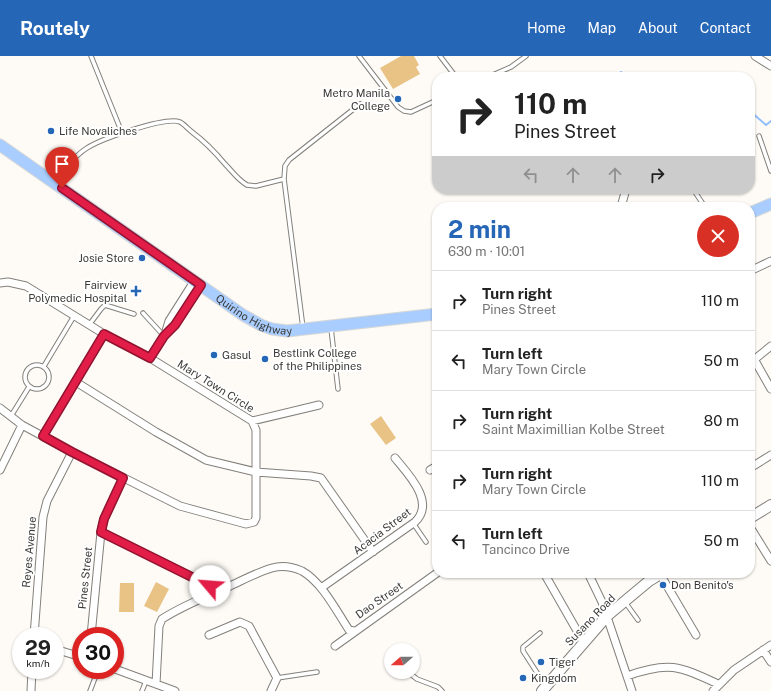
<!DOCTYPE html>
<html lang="en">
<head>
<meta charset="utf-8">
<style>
	:root { --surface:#fff; --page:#f6f6f6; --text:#222; --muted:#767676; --line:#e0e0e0; --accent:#2666b7 }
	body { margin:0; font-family:"Public Sans",sans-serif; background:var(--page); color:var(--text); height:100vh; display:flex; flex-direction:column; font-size:15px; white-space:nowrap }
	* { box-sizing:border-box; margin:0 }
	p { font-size:13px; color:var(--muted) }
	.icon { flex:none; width:22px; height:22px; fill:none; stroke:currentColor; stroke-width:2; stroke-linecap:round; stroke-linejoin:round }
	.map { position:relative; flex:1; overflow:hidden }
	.side { position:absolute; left:432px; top:146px; width:323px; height:376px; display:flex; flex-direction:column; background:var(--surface); border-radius:16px; box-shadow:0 1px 3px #0004 }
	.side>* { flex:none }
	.banner { position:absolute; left:432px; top:16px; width:323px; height:122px; border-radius:16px; box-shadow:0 1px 3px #0004; background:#fff; color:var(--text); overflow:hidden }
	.needle { width:26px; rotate:250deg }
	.controls { position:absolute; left:384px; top:587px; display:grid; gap:8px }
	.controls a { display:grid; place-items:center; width:36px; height:36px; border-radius:50%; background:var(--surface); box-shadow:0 1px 3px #0004; font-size:20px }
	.speed { position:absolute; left:12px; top:571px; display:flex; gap:8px; font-size:20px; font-weight:700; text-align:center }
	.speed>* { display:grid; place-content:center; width:52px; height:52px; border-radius:50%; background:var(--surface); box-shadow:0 1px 3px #0004; line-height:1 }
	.speed small { font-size:10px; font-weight:400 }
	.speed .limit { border:6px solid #d22; background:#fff; color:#111 }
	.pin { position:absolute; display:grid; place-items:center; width:34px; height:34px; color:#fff; margin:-41px -17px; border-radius:50% 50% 50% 0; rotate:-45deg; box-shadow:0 0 4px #0007 }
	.pin .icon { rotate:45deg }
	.me { position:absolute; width:44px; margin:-22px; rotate:297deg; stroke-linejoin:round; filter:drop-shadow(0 0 3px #0008) }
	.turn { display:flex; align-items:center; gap:14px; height:84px; padding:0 16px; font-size:18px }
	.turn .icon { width:52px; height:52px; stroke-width:2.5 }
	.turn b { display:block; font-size:28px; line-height:34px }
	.lanes { display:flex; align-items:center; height:38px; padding:0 16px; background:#0003; justify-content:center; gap:20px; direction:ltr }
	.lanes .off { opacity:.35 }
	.round { display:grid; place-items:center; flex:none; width:42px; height:42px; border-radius:21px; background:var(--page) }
	.headline { display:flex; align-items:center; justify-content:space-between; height:68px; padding:0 16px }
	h1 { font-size:24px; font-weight:700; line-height:30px; color:var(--accent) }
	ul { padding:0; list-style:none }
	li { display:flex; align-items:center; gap:12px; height:60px; padding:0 16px; border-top:1px solid var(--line) }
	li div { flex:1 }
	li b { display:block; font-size:15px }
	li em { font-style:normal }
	header { display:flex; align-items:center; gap:24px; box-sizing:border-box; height:56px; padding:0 20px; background:var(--accent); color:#fff }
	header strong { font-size:19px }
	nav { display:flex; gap:22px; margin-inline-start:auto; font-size:14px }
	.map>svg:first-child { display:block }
</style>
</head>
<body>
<header>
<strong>Routely</strong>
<nav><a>Home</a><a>Map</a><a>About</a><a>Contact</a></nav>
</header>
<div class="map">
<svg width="771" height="635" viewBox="0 0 771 635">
	<rect width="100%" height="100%" fill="#fefbf6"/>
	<!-- green -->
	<path fill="#e8c385" d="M401 0H414L419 9 416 11 420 18 393 33 380 12Z
		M381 360 396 382 386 389 370 368Z
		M156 526 169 533 157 556 144 550Z
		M120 527H134V556H119Z"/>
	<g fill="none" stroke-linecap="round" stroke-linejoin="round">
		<!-- stream -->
		<path stroke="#90befb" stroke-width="2" d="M615 21 621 16 628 21
			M679 21 690 18 699 21
			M750 55 766 69 771 65"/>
		<!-- service casing -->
		<g stroke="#83807c" stroke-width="5.5">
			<path id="service" d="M91 0 122 77
				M359 0 398 51 404 55 411 56 437 44
				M440 0 456 21
				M488 21 511 11 526 0
				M759 80 771 115
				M63 115C70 107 77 98 87 92 101 83 166 60 180 66 184 68 188 73 192 76 204 85 215 96 225 108 232 115 238 124 247 129L256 130 284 123
				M693 133 705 151
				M143 257 164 280
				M89 269 101 253 105 249 134 258
				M303 272 284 123 285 110 289 104 360 48
				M331 272 338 333
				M25 321a12 12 0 1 1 24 0a12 12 0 1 1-24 0Z
				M44 310 74 260
				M11 360 29 331
				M413 467 426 486
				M625 546 638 564
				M540 577 523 591V595L545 629
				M408 616 417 623 438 631 442 635
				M277 622 317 616
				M90 635 98 614
				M142 635 146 625"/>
		</g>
		<!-- minor casing -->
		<g stroke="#83807c" stroke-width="9">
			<path id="minor" d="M755 0 771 10
				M621 151 626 133
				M750 215 771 205
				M0 227 8 226 26 230 104 278 150 302 252 365 256 374V462L254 466 246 468 180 450 72 396 22 369 0 352
				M165 278 169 265 195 224
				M150 302 164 280 181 260 201 229
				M754 303 771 333
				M750 307 771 290
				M76 326 156 376 206 404 256 416 311 420 321 422 373 496
				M252 365 319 349
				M43 380 104 278
				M750 412 771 399
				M0 414 22 369
				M430 414 437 410
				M750 471 771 505
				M101 476 210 530 217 536
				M544 517 584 587
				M588 517 602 546 632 635
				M660 518 696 579
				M321 532 415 466C436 446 408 418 395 402
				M209 579 240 566 249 570 277 622 271 635
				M34 580 43 461 47 445 72 396
				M91 580 101 476 104 463 123 422
				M335 590 437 517
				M55 593 81 601
				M763 594 771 606
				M115 613 175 635
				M627 620C669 605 679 610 718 628
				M156 628 159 570 162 563C182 550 207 540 230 530 243 524 258 516 272 512 282 509 293 511 302 515 322 526 337 556 349 574L354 575
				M31 635 32 614
				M713 635 734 614 771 589"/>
		</g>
		<!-- secondary casing -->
		<g stroke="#83807c" stroke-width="12">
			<path id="secondary" d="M750 462 771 449
				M542 635 607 560 649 525 662 517"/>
		</g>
		<!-- primary casing -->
		<g stroke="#d8d8d7" stroke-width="13">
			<g id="primary">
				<path id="s1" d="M0 89 243 259 261 269 272 273 287 275 437 258"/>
				<path d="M750 157 771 148"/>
			</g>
		</g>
		<!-- service -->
		<use href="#service" stroke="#fff" stroke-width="3.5"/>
		<!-- minor -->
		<use href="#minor" stroke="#fff" stroke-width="7"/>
		<!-- secondary -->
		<use href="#secondary" stroke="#fff" stroke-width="10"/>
		<!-- primary -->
		<use href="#primary" stroke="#a9cdfe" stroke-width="11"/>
	</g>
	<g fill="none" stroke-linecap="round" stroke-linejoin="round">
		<!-- route casing -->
		<g stroke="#92132f" stroke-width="10">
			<path id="route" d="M62 132 201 229 175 269 164 280 150 302 104 278 43 380 72 396 123 422 104 463 101 476 210 530"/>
		</g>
		<!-- route -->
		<use href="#route" stroke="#e11d48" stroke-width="7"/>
	</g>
	<!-- markers -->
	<g fill="#2666b7" stroke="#fff" stroke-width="1.5">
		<circle cx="398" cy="43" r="4"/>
		<circle cx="51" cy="75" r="4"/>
		<circle cx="142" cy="202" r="4"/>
		<path d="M134 229h4v4h4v4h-4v4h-4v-4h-4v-4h4z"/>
		<circle cx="214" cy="299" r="4"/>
		<circle cx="265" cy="303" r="4"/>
		<circle cx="663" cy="529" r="4"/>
		<circle cx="541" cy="606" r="4"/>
		<circle cx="523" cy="622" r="4"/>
	</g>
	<g text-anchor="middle" stroke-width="4" stroke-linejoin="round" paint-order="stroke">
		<!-- poi labels -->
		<g font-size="11" fill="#3b3a38" stroke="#fff" text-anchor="start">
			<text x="390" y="41" text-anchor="end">Metro Manila<tspan x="390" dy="13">College</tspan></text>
			<text x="59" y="79">Life Novaliches</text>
			<text x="134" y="206" text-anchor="end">Josie Store</text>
			<text x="127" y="233" text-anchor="end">Fairview<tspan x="127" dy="13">Polymedic Hospital</tspan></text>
			<text x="273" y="301">Bestlink College<tspan x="273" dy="13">of the Philippines</tspan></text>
			<text x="222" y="303">Gasul</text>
			<text x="671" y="533">Don Benito's</text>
			<text x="549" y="610">Tiger</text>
			<text x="531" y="626">Kingdom</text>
		</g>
		<!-- street labels -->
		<g font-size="11" fill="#3b3a38" stroke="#fff">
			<text dy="4" stroke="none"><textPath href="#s1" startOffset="307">Quirino Highway</textPath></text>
			<text transform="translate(216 330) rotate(32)" y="4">Mary Town Circle</text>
			<text transform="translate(382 475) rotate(-37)" y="4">Acacia Street</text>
			<text transform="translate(29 496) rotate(-85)" y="4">Reyes Avenue</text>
			<text transform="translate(85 522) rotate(-84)" y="4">Pines Street</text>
			<text transform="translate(379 544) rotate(-35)" y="4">Dao Street</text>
			<text transform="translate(590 564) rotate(-46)" y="4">Susano Road</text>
		</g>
	</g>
</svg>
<div class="controls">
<a><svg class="needle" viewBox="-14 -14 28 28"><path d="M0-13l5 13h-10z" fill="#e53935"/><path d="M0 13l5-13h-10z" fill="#767676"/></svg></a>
</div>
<div class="speed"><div>29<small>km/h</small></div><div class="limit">30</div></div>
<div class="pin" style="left:62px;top:132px;background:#d93025"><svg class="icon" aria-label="arrive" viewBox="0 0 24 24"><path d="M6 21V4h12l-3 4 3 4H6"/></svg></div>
<svg class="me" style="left:210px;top:530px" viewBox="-20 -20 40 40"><circle r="19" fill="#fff"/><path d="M0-13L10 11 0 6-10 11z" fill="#e11d48"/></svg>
<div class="banner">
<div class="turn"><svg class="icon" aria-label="right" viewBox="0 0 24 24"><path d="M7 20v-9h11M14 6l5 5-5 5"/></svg><div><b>110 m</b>Pines Street</div></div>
<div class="lanes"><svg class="icon off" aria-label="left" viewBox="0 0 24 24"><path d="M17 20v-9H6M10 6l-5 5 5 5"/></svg><svg class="icon off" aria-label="ahead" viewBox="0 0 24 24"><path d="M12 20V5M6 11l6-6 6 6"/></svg><svg class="icon off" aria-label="ahead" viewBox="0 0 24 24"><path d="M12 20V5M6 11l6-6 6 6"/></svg><svg class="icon" aria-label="right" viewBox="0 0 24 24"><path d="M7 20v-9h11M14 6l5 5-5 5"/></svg></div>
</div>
<section class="side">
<div class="headline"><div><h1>2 min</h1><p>630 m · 10:01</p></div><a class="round" style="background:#d93025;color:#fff"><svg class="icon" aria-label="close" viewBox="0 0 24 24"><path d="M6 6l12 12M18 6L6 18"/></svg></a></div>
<ul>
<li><svg class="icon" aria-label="right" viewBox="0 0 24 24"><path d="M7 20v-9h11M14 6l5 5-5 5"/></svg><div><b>Turn right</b><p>Pines Street</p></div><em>110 m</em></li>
<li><svg class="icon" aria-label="left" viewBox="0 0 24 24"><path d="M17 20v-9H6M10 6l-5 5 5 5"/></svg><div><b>Turn left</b><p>Mary Town Circle</p></div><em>50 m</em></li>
<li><svg class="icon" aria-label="right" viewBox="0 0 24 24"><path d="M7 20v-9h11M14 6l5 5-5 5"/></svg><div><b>Turn right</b><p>Saint Maximillian Kolbe Street</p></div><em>80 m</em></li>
<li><svg class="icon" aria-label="right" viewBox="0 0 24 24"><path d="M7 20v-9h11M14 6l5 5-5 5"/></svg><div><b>Turn right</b><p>Mary Town Circle</p></div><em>110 m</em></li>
<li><svg class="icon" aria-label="left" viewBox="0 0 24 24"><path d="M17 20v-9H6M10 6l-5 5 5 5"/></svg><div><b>Turn left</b><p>Tancinco Drive</p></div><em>50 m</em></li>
</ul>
</section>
</div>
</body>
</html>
